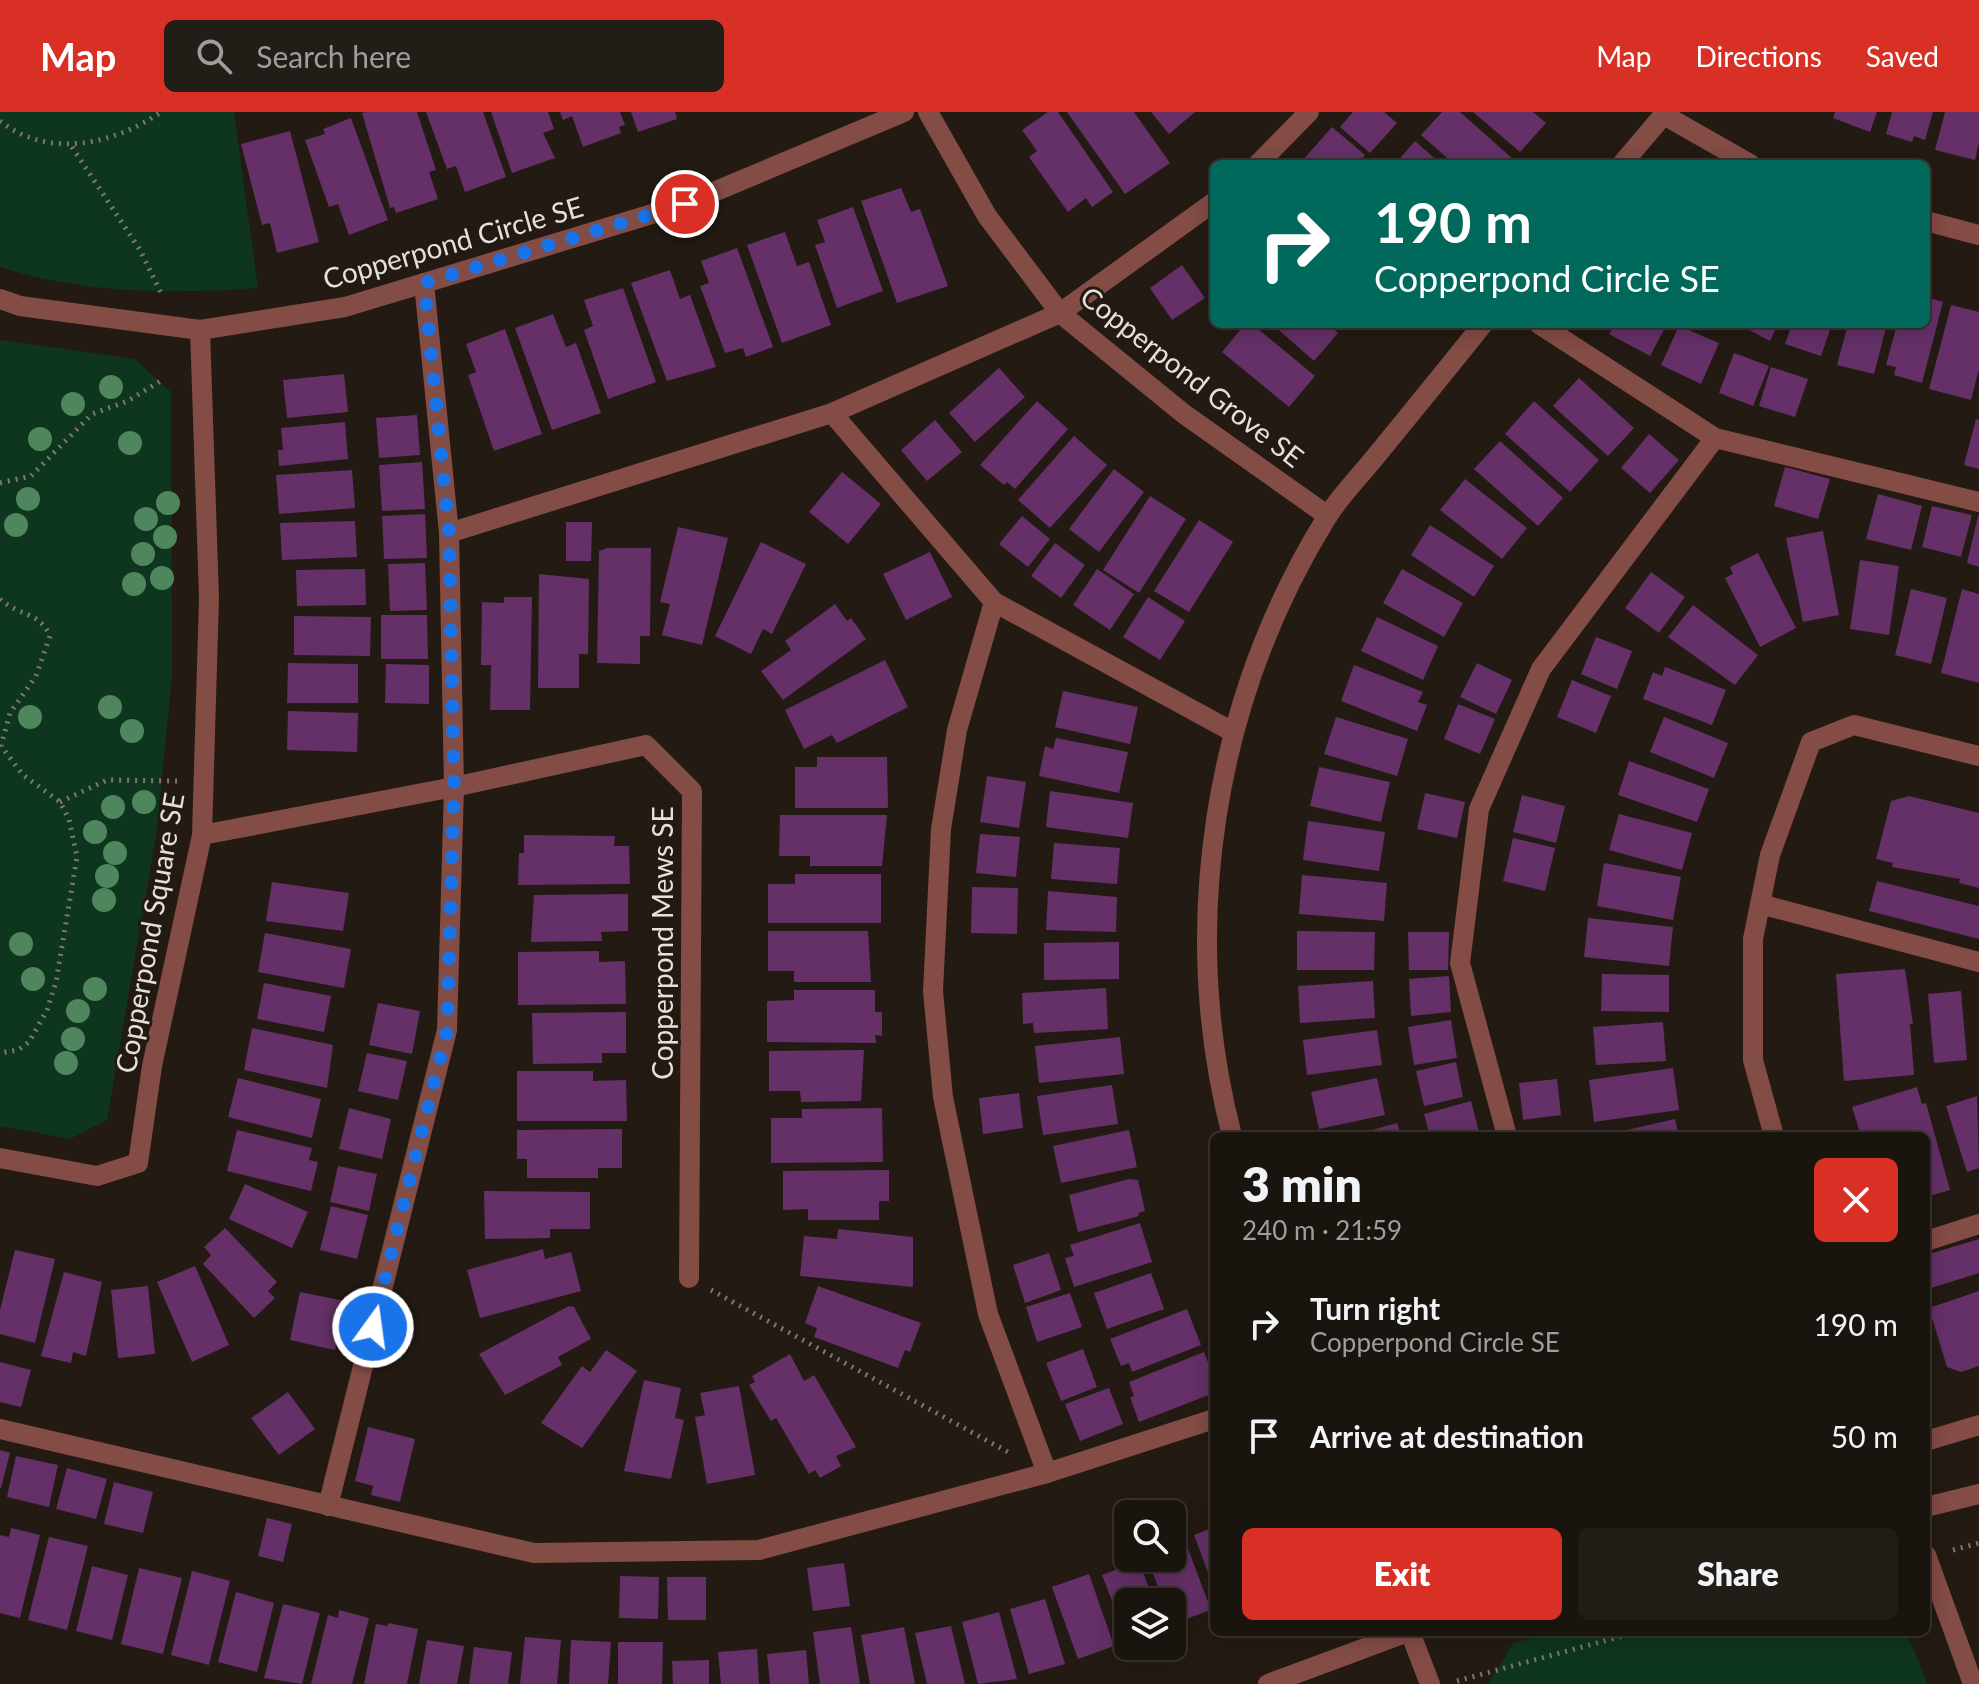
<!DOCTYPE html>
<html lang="en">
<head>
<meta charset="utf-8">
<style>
	:root { --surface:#1a140e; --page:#231d17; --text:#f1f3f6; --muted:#9f9e9e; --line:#38332e; --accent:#d93025 }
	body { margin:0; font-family:Lato,sans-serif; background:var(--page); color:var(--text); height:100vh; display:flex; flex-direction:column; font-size:30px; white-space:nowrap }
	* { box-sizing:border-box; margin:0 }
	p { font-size:26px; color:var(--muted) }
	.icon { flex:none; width:44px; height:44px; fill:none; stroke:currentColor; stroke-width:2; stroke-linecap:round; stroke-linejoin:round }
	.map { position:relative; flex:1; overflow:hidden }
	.details { position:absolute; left:1210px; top:1020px; width:720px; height:504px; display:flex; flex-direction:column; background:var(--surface); border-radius:12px; box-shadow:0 4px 20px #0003,0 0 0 2px var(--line) }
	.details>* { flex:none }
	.guide { position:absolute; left:1210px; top:48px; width:720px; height:168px; border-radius:12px; box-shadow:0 4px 20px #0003,0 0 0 2px var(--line); background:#00695c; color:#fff; overflow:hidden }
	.controls { position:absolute; left:1114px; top:1388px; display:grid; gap:16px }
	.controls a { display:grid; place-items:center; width:72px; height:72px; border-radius:12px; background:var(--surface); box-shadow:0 4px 20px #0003,0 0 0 2px var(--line); font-size:40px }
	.pin { position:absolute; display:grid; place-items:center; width:68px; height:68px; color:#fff; margin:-34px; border:4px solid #fff; border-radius:50%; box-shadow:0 2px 8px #0007 }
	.me { position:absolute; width:88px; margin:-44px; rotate:14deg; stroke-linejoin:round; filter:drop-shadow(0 0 6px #0008) }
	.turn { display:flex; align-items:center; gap:28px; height:168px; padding:0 32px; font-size:36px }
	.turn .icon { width:104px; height:104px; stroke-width:2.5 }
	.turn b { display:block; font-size:56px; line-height:68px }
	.round { display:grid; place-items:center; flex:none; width:84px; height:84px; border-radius:12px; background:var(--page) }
	.headline { display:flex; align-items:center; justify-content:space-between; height:136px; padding:0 32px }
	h1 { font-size:48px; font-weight:800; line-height:60px }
	.cta { display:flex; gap:16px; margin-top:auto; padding:16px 32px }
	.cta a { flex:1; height:92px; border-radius:12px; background:var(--accent); color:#fff; font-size:32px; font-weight:800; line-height:92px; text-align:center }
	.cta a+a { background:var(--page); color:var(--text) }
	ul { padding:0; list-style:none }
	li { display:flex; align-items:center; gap:24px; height:112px; padding:0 32px }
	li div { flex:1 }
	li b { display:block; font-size:30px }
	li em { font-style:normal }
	header { display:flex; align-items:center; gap:48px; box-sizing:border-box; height:112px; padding:0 40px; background:var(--accent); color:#fff }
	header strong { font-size:38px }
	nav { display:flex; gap:44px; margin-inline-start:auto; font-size:28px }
	.search { width:560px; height:72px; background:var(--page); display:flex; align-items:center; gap:20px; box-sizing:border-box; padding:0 28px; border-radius:12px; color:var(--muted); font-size:30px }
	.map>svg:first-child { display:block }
</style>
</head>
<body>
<header>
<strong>Map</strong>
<div class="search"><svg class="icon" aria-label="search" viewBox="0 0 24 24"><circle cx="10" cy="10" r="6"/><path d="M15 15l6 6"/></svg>Search here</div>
<nav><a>Map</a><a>Directions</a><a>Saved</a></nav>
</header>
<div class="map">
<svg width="1979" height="1572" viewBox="0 0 1979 1572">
	<rect width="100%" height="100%" fill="#231a13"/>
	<!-- green -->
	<path fill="#0e351e" d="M0 0H234L258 176C171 182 83 182 0 155Z
		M0 228 135 247 171 280 172 565 156 724 107 1008 70 1027 0 1014Z
		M1555 1520H1907L1927 1572H1488L1513 1531Z"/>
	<!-- building -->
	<path fill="#643067" d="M366 0H417L436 58 429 60 438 87 396 101 394 95 390 96 362 1Z
		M426 0H483L506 65 465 80 456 54 447 57Z
		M491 0H548L554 17 543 21 555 46 512 61Z
		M560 0H620L625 13 619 15 621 21 583 35 572 4 563 8Z
		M631 0H675L677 7 638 20Z
		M1048 0H1058L1113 80 1092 95 1086 86 1068 100 1029 45 1037 39 1022 18Z
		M1067 0H1134L1170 51 1125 82Z
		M1151 0H1195L1169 22Z
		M1353 0H1384L1397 11 1370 41 1340 15Z
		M1442 0H1460L1514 48 1510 52H1454L1421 23Z
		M1473 0H1533L1546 11 1520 40Z
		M1835 0H1877L1870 20 1833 6Z
		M1892 0H1933L1925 28 1914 24 1912 30 1886 22Z
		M1945 0H1979V30L1975 48 1935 38Z
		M351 6 388 108 349 123 338 92 329 95 305 28 325 22 323 17Z
		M1332 15 1365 43 1358 52H1306L1302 49Z
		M290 19 319 130 277 141 270 111 262 113 241 32Z
		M1415 29 1441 52H1395Z
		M901 76 911 100 920 97 948 174 897 191 861 89Z
		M853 95 883 179 837 196 815 133 825 130 817 108Z
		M785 120 797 154 809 150 831 213 782 231 747 133Z
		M737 136 773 235 746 245 743 236 725 241 700 174 709 171 701 149Z
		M1182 153 1205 186 1172 208 1150 176Z
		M670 158 680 187 690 183 716 255 667 269 631 171Z
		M623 176 656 270 608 287 584 218 593 214 584 188Z
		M1926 185 1943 190 1922 271 1894 263 1896 255 1886 253 1897 212H1926Z
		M1951 193 1979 200V257L1971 288 1929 277Z
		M553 202 566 235 576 231 601 301 552 318 515 216Z
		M1245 212H1252L1315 264 1289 295 1222 240Z
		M1272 212H1328L1338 221 1314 249Z
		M1615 212H1667L1650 244 1609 222Z
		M1738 212H1778L1770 229Z
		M1792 212H1832L1821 244 1785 232Z
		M1848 212H1887L1874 262 1837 253Z
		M1679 214 1719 231 1701 272 1661 253Z
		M505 217 542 322 494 339 468 263 476 260 466 232Z
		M1734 241 1769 254 1753 294 1719 281Z
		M1771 255 1808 267 1795 305 1759 294Z
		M999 256 1025 285 975 330 949 301Z
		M344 262 348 300 287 306 283 268Z
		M1579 266 1634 316 1608 344 1553 294Z
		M1037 289 1068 317 1015 377 1007 370 1004 373 980 353Z
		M1534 289 1599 348 1570 380 1505 322Z
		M417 303 420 343 379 346 376 306Z
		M1976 307 1979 308V357L1964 353Z
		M935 308 962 340 927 369 901 338Z
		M345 310 348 347 279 354 278 338H283L281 316Z
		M1649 322 1679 348 1650 381 1621 356Z
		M1074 324 1107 353 1050 416 1018 388Z
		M1500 329 1563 386 1538 414 1474 357Z
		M422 350 425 397 382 399 379 353Z
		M1785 355 1830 367 1818 407 1774 394Z
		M1114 357 1144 380 1099 440 1069 417Z
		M352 358 355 396 279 402 276 363Z
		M842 360 881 392 848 432 809 400Z
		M1465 367 1527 416 1502 447 1440 398Z
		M1878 382 1922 394 1911 438 1866 427Z
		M1150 384 1186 407 1139 481 1103 458Z
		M1932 394 1972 403 1961 445 1922 435Z
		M425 402 427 446 384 447 382 404Z
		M1022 404 1050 427 1028 455 999 432Z
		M1978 404H1979V455L1967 451Z
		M1199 408 1233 430 1189 500 1154 479Z
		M355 409 357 445 282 448 280 411Z
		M566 410H592L591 449H566Z
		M1430 413 1494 454 1474 485 1411 443Z
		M678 415 728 426 702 533 662 523 670 492 660 490Z
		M1823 419 1839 503 1803 510 1786 426Z
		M761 430 806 452 772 522 763 517 751 542 715 524Z
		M1055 431 1085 453 1061 486 1031 464Z
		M607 436H651L650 524H640V552L597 551 599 439Z
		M930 440 952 485 906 508 883 462Z
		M1758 441 1796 516 1760 535 1725 466 1733 462 1730 455Z
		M1860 448 1899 454 1889 523 1850 517Z
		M425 451 427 498 390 499 388 452Z
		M365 457 366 493 297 494 296 458Z
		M1097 457 1134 482 1110 518 1073 493Z
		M1402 457 1463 491 1444 525 1383 491Z
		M1651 460 1685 485 1659 521 1625 496Z
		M539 462 589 467 588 542H579V576H538Z
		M1911 477 1947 486 1931 552 1895 543Z
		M1962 477 1979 482V571L1941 561Z
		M504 485H532L530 598H490L491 553H481L482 490 504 491Z
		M1148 485 1185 509 1160 548 1123 525Z
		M835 492 847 509 851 506 866 527 783 588 761 559 791 538 785 529Z
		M1693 493 1758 543 1735 573 1668 525Z
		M381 503H427L428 547H381Z
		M294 504 371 505 370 544 294 543Z
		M1377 505 1438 534 1423 568 1361 539Z
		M1596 525 1632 539 1617 577 1581 562Z
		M885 548 908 595 837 631 832 623 804 637 785 598Z
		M288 551 358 552V591H287Z
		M1477 551 1512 568 1496 602 1460 585Z
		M386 552 429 553V592L385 591Z
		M1354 553 1423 580 1418 590 1427 593 1417 619 1341 589Z
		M1665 555 1726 578 1712 613 1643 587 1653 560 1662 564Z
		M1572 568 1611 584 1596 621 1557 605Z
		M1063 579 1138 595 1130 632 1055 615Z
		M1458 592 1495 607 1480 642 1444 627Z
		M288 599 358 601 357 640 287 638Z
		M1336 605 1408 627 1397 664 1324 642Z
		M1664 605 1728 631 1714 666 1650 640Z
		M1056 626 1128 640 1119 681 1039 664 1045 634 1053 637Z
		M817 645H887L888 696H795V655H817Z
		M1629 649 1709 677 1697 710 1618 683Z
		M1319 655 1390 670 1381 710 1310 694Z
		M987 664 1026 670 1019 716 980 710Z
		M1050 679 1133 691 1128 726 1046 715Z
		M1425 681 1465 690 1457 726 1417 717Z
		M1522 683 1565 694 1556 731 1513 720Z
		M1909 684 1979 701V776L1959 771 1960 767 1892 755 1893 751 1876 747 1891 689Z
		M1619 702 1692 721 1682 758 1609 738Z
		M780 703H887L882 754H810V744H779Z
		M1308 709 1385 720 1379 759 1303 748Z
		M980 722 1020 725 1016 765 976 761Z
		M524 723 615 724 614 734H629L630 772 518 773 519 741H524Z
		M1513 726 1555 736 1545 779 1503 769Z
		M1054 731 1120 736 1117 772 1051 767Z
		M1604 751 1681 765 1673 808 1597 794Z
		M795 762H881V811H768V772H795Z
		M1302 763 1387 771 1384 809 1299 802Z
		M1877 769 1979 794V827L1869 799Z
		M272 770 349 781 343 819 266 809Z
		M972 775 1018 776 1017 822 971 821Z
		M1048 779 1117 785 1116 820 1046 818Z
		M628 782V819L601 820 602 829 531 830 534 783Z
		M1588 806 1673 815 1669 854 1584 845Z
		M768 819H868L871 870H794V859H768Z
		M1297 819 1375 820 1374 858H1297Z
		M1408 820H1449L1448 858H1409Z
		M265 821 351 837 344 876 258 860Z
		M1119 830V867L1044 868V831Z
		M599 839V850L625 849 626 892 518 893V840Z
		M1905 857 1913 912H1910L1914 963 1844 969 1836 862Z
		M1602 862 1669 863V900L1601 899Z
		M1449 864 1451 900 1411 904 1409 867Z
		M1373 869 1375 906 1300 911 1298 874Z
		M264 871 331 884 324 920 257 907Z
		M1106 876 1108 917 1034 921 1033 911 1023 912 1022 881Z
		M794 878H875V900H882V924L875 923 876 931 767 930V889L794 888Z
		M1961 879 1967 948 1934 951 1928 882Z
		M378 891 420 899 412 942 369 933Z
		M626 900V941H602V951L533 952 532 901Z
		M1451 908 1457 946 1414 953 1408 915Z
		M1663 910 1666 949 1596 953 1593 915Z
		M252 916 333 933 327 976 244 958Z
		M1377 918 1382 953 1307 963 1303 928Z
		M1120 925 1124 962 1039 971 1035 934Z
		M864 938 861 989 801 990 800 979H769V939Z
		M367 941 407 949 398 988 358 979Z
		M1456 950 1463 985 1424 994 1416 959Z
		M1673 956 1679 998 1594 1010 1589 968Z
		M517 959H593V969L626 968 627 1009H517Z
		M238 966 321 987 312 1026 228 1005Z
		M1377 966 1385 1003 1319 1017 1311 980Z
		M1557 967 1561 1003 1523 1008 1519 971Z
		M1112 973 1118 1012 1043 1023 1037 984Z
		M1917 975 1922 992 1926 991 1950 1078 1926 1085V1024H1861L1852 995Z
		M1019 981 1023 1016 983 1022 979 986Z
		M1977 984 1979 1056 1967 1060 1946 994Z
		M1471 989 1480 1024H1430L1424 1002Z
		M349 996 391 1007 382 1047 339 1037Z
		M882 996 883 1050 771 1051V1006H802V997Z
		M1675 1007 1679 1024H1605V1023Z
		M1397 1011 1401 1024H1355L1354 1023Z
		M622 1017V1056H598V1066H527V1047H517V1018Z
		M237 1018 312 1036 309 1048 318 1050 311 1079 227 1059Z
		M1129 1018 1137 1055 1061 1071 1053 1034Z
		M338 1054 377 1062 369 1099 330 1090Z
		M889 1058V1089H879V1108H808V1097L783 1098V1059Z
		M1129 1067 1138 1068 1145 1099 1138 1101 1139 1104 1078 1120 1069 1083Z
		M245 1072 308 1100 292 1136 229 1107Z
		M484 1079 590 1080V1117H550V1126L485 1127Z
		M331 1094 368 1103 357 1147 320 1138Z
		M1140 1111 1152 1150 1074 1175 1065 1146 1074 1144 1070 1133Z
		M225 1116 277 1170 268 1179 275 1186 254 1206 203 1152 211 1143 204 1135Z
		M838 1117 913 1125V1175L800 1164 804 1124 837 1127Z
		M1979 1127V1161L1931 1176 1926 1143Z
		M543 1137 545 1147 571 1140 581 1179 480 1206 467 1158Z
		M15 1138 55 1147 35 1231 0 1222V1198Z
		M1049 1141 1061 1178 1025 1191 1013 1153Z
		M195 1154 229 1233 192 1250 157 1170Z
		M64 1160 102 1170 86 1244 73 1240 71 1251 41 1244Z
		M1151 1161 1164 1197 1107 1217 1094 1181Z
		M148 1174 155 1242 118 1246 111 1178Z
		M818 1174 921 1211 910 1240 905 1238 898 1256 814 1225 817 1216 805 1211Z
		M1979 1179V1254L1961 1260 1947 1255 1929 1196Z
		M300 1180 345 1189 335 1238 290 1228Z
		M1070 1181 1082 1215 1037 1230 1026 1195Z
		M569 1194 574 1195 591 1227 558 1245 562 1253 505 1283 479 1242Z
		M1187 1197 1201 1233 1132 1260 1129 1251 1121 1254 1110 1227Z
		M1083 1237 1097 1275 1061 1289 1046 1251Z
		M606 1238 637 1259 582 1336 541 1311 582 1254 590 1260Z
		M1204 1240 1214 1266V1281L1139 1310 1130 1285 1134 1284 1129 1270Z
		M790 1242 804 1269 814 1263 856 1335 836 1344 841 1354 820 1366 815 1358 809 1362 776 1306 771 1309 749 1273 755 1270 752 1264Z
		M0 1250 31 1258 21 1295 0 1290Z
		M644 1268 681 1276 675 1306 684 1308 671 1367 624 1359Z
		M739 1274 755 1363 707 1372 695 1305 705 1303 700 1281Z
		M1109 1276 1123 1312 1080 1329 1065 1292Z
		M288 1280 315 1317 279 1343 251 1306Z
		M368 1315 415 1327 400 1390 371 1383 373 1374 355 1369Z
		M0 1338 10 1341 1 1376H0Z
		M16 1344 58 1353 49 1395 7 1385Z
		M67 1356 107 1367 96 1407 56 1397Z
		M114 1370 153 1380 143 1421 104 1412Z
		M267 1406 292 1412 283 1450 258 1444Z
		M1214 1415V1476L1194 1423Z
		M11 1416 40 1423 20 1506 0 1501V1423L9 1425Z
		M1181 1418 1211 1498 1172 1512V1490H1164L1147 1446H1172V1421Z
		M49 1425 88 1434 67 1518 28 1508Z
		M1139 1449 1154 1490H1128V1530L1102 1463Z
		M844 1451 850 1494 813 1499 807 1456Z
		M92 1454 128 1463 112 1528 76 1519Z
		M139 1456 182 1466 163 1542 121 1532Z
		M192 1459 230 1469 209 1553 171 1543Z
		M1089 1462 1114 1534 1078 1547 1052 1475Z
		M620 1464 659 1465 658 1507 619 1506Z
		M667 1465H706V1508H668Z
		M236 1480 274 1491 257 1560 218 1550Z
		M1045 1487 1065 1552 1029 1562 1010 1497Z
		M283 1492 320 1501 302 1572 264 1566Z
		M339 1498 369 1506 352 1572H311L328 1503 338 1506Z
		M999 1500 1017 1567 978 1572 962 1510Z
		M388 1511 418 1517 407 1572H364L376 1512 388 1514Z
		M951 1514 965 1572H927L915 1521Z
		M851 1515 860 1572H820L813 1520Z
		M904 1515 915 1572H870L861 1523Z
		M525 1525 561 1528 557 1572H520Z
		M427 1528 464 1534 457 1572H419Z
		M571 1528 611 1530 608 1572H569Z
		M618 1530H663L662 1572H618Z
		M474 1535 512 1540 508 1572H469Z
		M757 1537 759 1572H721L718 1540Z
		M806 1538 809 1572H770L767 1542Z
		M709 1548V1572H673L672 1549Z"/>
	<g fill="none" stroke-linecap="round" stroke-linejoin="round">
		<!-- path -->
		<path stroke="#7e7771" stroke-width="5" stroke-dasharray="2 6" stroke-linecap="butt" d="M0 9C48 47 113 33 161 0
			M72 35 140 138 162 183
			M0 371 31 364 92 302 128 289 162 268
			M0 487C18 504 39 499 50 524L36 564 10 601 1 634 23 663 60 690 69 707 77 745 56 870 47 898 29 930 18 938 0 941
			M60 690 107 668 177 669
			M711 1178 1008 1340
			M1953 1438 1979 1431
			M1457 1569 1637 1520"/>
		<!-- service -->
		<path stroke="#834c45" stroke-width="20" d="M1258 52 1309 0
			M1539 212 1715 326 1979 390
			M832 301 994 490 1233 620
			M449 421 832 301 1060 201 1214 90
			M994 490 957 618 941 717 933 879 943 985 988 1202 1047 1361
			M1760 792 1979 850
			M1507 1024 1460 851 1479 697 1541 557 1715 326
			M1926 1129 1979 1112
			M0 1317 534 1441 759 1438 1047 1361 1214 1307
			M328 1394 447 918 454 675 449 421 424 171"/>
		<!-- minor -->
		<path stroke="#834c45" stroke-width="20" d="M928 0 987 104 1060 201 1184 302 1328 404
			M1664 3 1750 52
			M1622 52 1666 0
			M1926 109 1979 123
			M0 187 20 194 200 218 345 195 685 92 904 0
			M202 723 454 675 646 633 692 679 689 1166
			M1232 1024C1178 815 1213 589 1327 405 1340 384 1360 364 1376 344 1412 300 1448 256 1483 212
			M1774 1024 1753 948V827L1770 743 1811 630 1854 613 1979 644
			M0 1046 97 1064 138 1051 152 954 202 723 209 486 200 218
			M1926 1443 1973 1572
			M1410 1520 1430 1572"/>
		<!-- tertiary -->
		<path stroke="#834c45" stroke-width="20" d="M1926 1329 1979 1313
			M1926 1395 1979 1382
			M1268 1572 1408 1520"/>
	</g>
	<!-- trees -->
	<g fill="#50865d">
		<circle cx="111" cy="275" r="12"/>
		<circle cx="73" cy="292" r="12"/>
		<circle cx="40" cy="327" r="12"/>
		<circle cx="130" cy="331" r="12"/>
		<circle cx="28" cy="387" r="12"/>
		<circle cx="168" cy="391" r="12"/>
		<circle cx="146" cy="407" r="12"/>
		<circle cx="16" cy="413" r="12"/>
		<circle cx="165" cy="425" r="12"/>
		<circle cx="143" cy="442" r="12"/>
		<circle cx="162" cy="466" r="12"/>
		<circle cx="134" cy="472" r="12"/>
		<circle cx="110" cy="595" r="12"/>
		<circle cx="30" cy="605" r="12"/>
		<circle cx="132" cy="619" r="12"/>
		<circle cx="144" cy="690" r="12"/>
		<circle cx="113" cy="695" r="12"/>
		<circle cx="95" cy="720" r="12"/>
		<circle cx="115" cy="741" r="12"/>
		<circle cx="107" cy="764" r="12"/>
		<circle cx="104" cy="788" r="12"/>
		<circle cx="21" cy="832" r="12"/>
		<circle cx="33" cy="867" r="12"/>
		<circle cx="95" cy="877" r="12"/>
		<circle cx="78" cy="899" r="12"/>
		<circle cx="73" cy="927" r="12"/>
		<circle cx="66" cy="951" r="12"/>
	</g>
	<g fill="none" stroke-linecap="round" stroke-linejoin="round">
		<!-- route -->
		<path stroke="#1a73e8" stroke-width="14" stroke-dasharray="0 25.2" d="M373 1215 447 918 454 675 449 421 424 171 685 92"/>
	</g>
	<g text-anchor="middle" stroke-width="6" stroke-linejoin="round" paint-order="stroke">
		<!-- street labels -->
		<g font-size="28" fill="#e6e0db" stroke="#231a13">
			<text transform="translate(453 131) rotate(-16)" y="10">Copperpond Circle SE</text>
			<text transform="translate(1192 265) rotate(38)" y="10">Copperpond Grove SE</text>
			<text transform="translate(150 821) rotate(-80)" y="10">Copperpond Square SE</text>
			<text transform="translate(663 831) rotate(-90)" y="10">Copperpond Mews SE</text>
		</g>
	</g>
</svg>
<div class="controls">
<a><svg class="icon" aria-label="search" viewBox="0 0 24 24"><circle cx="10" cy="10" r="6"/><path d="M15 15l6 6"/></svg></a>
<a><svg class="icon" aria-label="layers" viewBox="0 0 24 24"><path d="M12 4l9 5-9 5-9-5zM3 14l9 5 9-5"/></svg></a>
</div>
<div class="pin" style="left:685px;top:92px;background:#d93025"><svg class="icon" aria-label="arrive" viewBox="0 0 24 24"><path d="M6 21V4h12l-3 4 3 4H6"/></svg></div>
<svg class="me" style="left:373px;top:1215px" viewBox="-20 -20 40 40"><circle r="17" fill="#1a73e8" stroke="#fff" stroke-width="3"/><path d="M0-11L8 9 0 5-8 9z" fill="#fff"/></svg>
<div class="guide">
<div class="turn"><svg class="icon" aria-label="right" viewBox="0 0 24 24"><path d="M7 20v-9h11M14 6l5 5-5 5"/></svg><div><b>190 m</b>Copperpond Circle SE</div></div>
</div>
<section class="details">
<div class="headline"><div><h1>3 min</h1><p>240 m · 21:59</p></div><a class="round" style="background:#d93025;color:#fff"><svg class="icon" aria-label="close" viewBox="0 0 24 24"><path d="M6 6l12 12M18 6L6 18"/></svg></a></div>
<ul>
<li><svg class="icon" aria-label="right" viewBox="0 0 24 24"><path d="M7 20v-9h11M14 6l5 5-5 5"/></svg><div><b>Turn right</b><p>Copperpond Circle SE</p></div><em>190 m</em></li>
<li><svg class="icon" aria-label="arrive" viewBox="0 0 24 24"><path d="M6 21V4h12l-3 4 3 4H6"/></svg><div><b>Arrive at destination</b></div><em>50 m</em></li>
</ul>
<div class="cta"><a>Exit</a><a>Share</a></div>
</section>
</div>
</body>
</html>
